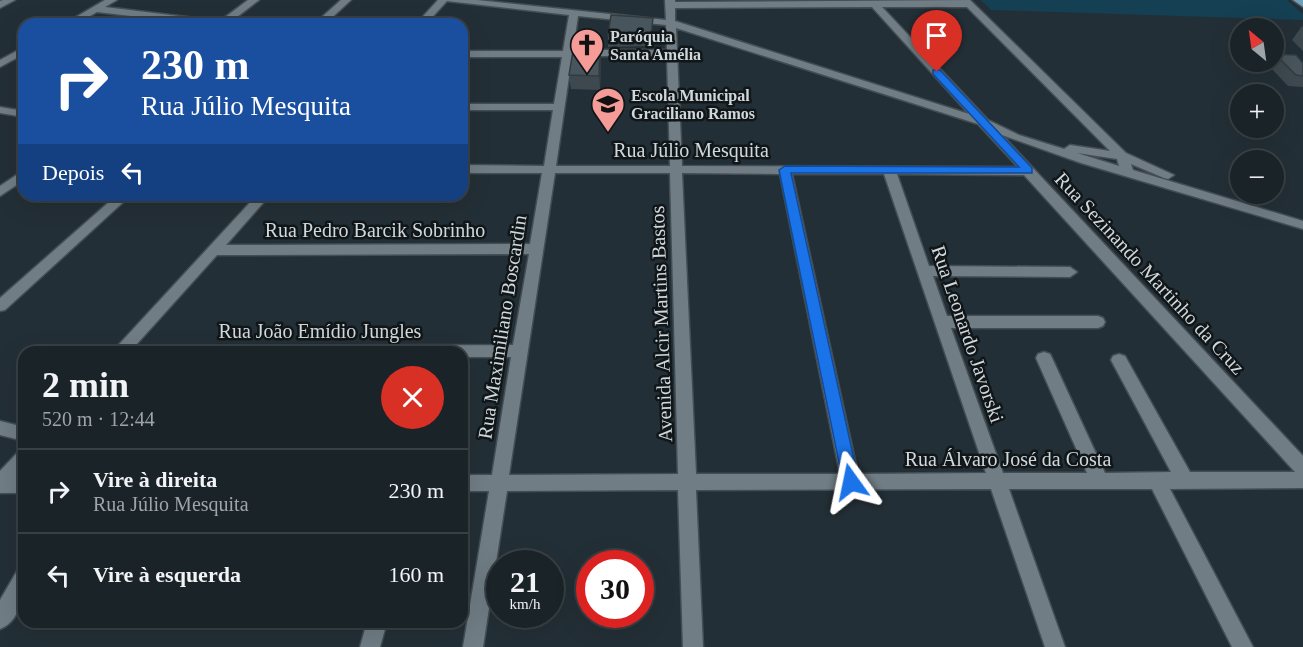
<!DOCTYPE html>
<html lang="pt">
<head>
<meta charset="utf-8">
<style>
	:root { --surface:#1a2328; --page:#232b30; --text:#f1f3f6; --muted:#9fa4a8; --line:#384045 }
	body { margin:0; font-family:Georgia,serif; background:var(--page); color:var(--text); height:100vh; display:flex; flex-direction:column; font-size:22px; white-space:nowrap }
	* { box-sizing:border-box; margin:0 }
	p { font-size:20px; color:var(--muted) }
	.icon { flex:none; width:33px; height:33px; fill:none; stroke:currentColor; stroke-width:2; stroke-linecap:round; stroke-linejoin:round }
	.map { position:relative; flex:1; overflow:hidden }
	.panel { position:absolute; left:18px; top:346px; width:450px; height:282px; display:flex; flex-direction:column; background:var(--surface); border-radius:18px; box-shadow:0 6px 24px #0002,0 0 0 2px var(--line) }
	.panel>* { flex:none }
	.hud { position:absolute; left:18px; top:18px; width:450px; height:183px; border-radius:18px; box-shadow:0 6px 24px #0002,0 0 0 2px var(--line); background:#1a4fa0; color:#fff; overflow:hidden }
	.needle { width:39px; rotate:331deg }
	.buttons { position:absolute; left:1230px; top:18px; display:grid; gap:12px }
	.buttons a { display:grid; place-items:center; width:54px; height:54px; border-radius:50%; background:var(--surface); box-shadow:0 6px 24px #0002,0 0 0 2px var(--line); font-size:30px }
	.speed { position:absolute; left:486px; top:550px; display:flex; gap:12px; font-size:30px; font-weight:700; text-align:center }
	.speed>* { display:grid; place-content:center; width:78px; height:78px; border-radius:50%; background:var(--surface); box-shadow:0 6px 24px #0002,0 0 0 2px var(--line); line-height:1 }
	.speed small { font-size:15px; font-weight:400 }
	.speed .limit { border:9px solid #d22; background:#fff; color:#111 }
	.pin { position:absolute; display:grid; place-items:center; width:51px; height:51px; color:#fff; margin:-62px -26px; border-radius:50% 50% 50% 0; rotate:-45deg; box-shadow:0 0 6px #0007 }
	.pin .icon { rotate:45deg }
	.me { position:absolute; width:66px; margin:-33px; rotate:348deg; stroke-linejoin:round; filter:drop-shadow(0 0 4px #0008) }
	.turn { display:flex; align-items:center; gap:21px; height:126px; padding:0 24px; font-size:27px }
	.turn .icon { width:78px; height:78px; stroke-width:2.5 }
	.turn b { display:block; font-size:42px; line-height:51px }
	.then { display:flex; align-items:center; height:57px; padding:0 24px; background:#0003; gap:12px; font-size:22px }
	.round { display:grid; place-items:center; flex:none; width:63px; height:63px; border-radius:32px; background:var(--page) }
	.summary { display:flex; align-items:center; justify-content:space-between; height:102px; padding:0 24px }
	h1 { font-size:36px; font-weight:600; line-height:45px }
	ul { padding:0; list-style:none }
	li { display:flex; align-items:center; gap:18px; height:84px; padding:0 24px; border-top:2px solid var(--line) }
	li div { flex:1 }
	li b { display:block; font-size:22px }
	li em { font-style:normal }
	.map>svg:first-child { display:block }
</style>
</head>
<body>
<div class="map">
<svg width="1303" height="647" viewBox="0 0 1303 647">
	<rect width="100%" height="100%" fill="#232f36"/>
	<!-- green -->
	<path fill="#153f53" d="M981 0H1287L1303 14V20L991 10Z"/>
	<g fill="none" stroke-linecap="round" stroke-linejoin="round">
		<!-- minor casing -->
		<g stroke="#434d52" stroke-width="3">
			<path id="minor" d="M3 0H15L0 8V1Z
				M105 0H117L105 7 220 21 248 0H259L228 24H198L97 12 76 24H64Z
				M341 0H351L325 24H314Z
				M438 0H477L666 20 665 0H675V2L970 0 1126 153 1174 175 1168 179 1164 178 1131 164 1133 170 1303 221V229L1081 163 1002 135 1303 456V488L1170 489 1253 647H1232L1152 489H1009L1065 647H1045L991 489 696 490 703 647H683L678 490 507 491 483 647H463L489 491H462V475H492L511 357H462V352H112L257 195H270L226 245 530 244 542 173H462V165L544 166 553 110H462V104H554L562 57H462V51H563L569 15 447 1 426 24H416ZM872 7 969 114 675 21V8ZM882 7H967L1110 151 1070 145 1064 149 1019 135 988 120ZM578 16 666 25 667 50H573ZM676 28 978 124 1018 167 682 166ZM572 56H667L670 166H556ZM1077 153 1117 159 1119 166ZM555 173H670L678 474 509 475ZM682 173 780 174 840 474H696ZM792 174H884L986 473 858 474ZM897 174 1024 175 1295 472H1190L1125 356 1119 354 1113 356 1111 360 1171 472 1105 473 1052 358 1050 354 1044 352 1038 354 1036 358 1087 473H1003L951 328H1098L1103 326 1105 322 1103 318 1098 316H947L933 276 1070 277 1077 272 1070 267 929 266ZM529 254 513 345 135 346 217 255Z
				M24 47V54L0 67V60Z
				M0 107 24 111V117L0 113Z
				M24 170V180L0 196V186Z
				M117 195H131L5 310 0 311V298Z
				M0 421 24 427V441L0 435Z
				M24 449V469L17 477H24V493H0V471L18 452Z
				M24 568C24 589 23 620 0 629V600L17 571Z
				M367 622H387L380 647H360Z"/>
		</g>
		<!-- major casing -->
		<g stroke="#434d52" stroke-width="3">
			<path id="major" d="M1293 0H1303V7Z"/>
		</g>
		<!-- minor -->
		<use href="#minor" fill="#707d85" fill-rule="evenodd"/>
		<!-- major -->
		<use href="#major" fill="#6fa0ba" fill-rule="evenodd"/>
	</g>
	<!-- wall -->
	<path fill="#3e494f" d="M653 18 651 46 608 47V36Z
		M1302 26 1303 27V51L1292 40Z
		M600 45 601 58 600 90 571 89 569 75Z
		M1275 54 1303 63V87L1288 86 1268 65 1270 62H1274V57Z"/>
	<!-- shaded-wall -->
	<path fill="#323c40" d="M600 45 601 58 600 90 599 76Z"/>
	<!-- building -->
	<path fill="#48555c" stroke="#323c40" stroke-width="1.5" d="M611 15 653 18 651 35 608 36Z
		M574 45H600L599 76 569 75Z
		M1275 54 1296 55 1303 63V76L1296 75Z"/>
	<!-- route -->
	<path fill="#1a73e8" stroke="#114b97" stroke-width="1.5" d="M933 70H940L1032 168V173H791L859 482 857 487 851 489 845 487 843 482 779 170 785 166 1019 167 933 74Z"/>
	<!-- icons -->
	<defs>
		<g id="church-pin" transform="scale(1.725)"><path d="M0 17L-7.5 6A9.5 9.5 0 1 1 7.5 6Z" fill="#f59b98" stroke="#111619"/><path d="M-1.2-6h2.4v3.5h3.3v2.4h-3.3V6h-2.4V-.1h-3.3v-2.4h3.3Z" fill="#111"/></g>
		<g id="school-pin" transform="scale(1.725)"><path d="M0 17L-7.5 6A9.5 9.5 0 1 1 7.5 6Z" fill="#f59b98" stroke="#111619"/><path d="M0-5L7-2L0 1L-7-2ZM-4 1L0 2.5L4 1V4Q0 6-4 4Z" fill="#111"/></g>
	</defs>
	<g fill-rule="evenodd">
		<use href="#church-pin" x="587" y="45"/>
		<use href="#school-pin" x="608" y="104"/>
	</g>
	<g text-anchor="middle" stroke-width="5" stroke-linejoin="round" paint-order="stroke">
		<!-- far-poi labels -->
		<g font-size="16" font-weight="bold" fill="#d0d8dc" stroke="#111619" text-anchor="start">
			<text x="610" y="42">Paróquia<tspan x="610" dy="18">Santa Amélia</tspan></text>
			<text x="631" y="101">Escola Municipal<tspan x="631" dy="18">Graciliano Ramos</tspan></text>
		</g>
		<!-- street labels -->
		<g font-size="20" fill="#d0d8dc" stroke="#111619">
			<text x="691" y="157">Rua Júlio Mesquita</text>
			<text x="375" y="237">Rua Pedro Barcik Sobrinho</text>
			<text transform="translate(1150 273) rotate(47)" y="7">Rua Sezinando Martinho da Cruz</text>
			<text transform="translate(661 324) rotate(-92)" y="7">Avenida Alcir Martins Bastos</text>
			<text transform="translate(502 327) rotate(-81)" y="7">Rua Maximiliano Boscardin</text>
			<text x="320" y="338">Rua João Emídio Jungles</text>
			<text transform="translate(968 334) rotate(71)" y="7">Rua Leonardo Javorski</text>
			<text x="1008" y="466">Rua Álvaro José da Costa</text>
		</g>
	</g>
</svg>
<div class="buttons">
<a><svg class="needle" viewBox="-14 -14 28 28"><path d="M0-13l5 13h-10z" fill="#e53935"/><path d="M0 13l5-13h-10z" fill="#9fa4a8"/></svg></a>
<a>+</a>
<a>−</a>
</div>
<div class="speed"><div>21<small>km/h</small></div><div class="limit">30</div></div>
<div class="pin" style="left:937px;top:72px;background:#d93025"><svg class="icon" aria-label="arrive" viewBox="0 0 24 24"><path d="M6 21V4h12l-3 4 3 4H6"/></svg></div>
<svg class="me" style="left:851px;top:482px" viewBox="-20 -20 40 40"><path d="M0-17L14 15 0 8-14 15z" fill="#1a73e8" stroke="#fff" stroke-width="4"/></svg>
<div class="hud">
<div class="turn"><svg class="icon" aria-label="right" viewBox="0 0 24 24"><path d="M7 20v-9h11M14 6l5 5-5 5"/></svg><div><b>230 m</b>Rua Júlio Mesquita</div></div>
<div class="then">Depois<svg class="icon" aria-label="left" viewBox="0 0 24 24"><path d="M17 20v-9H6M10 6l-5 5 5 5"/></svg></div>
</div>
<section class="panel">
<div class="summary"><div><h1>2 min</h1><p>520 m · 12:44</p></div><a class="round" style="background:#d93025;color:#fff"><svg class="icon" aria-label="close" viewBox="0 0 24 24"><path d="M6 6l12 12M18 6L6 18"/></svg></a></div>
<ul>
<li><svg class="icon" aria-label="right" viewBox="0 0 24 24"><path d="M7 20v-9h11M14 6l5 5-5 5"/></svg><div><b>Vire à direita</b><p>Rua Júlio Mesquita</p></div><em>230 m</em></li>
<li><svg class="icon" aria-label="left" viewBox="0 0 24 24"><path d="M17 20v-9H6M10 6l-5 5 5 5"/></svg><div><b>Vire à esquerda</b></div><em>160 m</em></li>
</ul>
</section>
</div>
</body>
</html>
